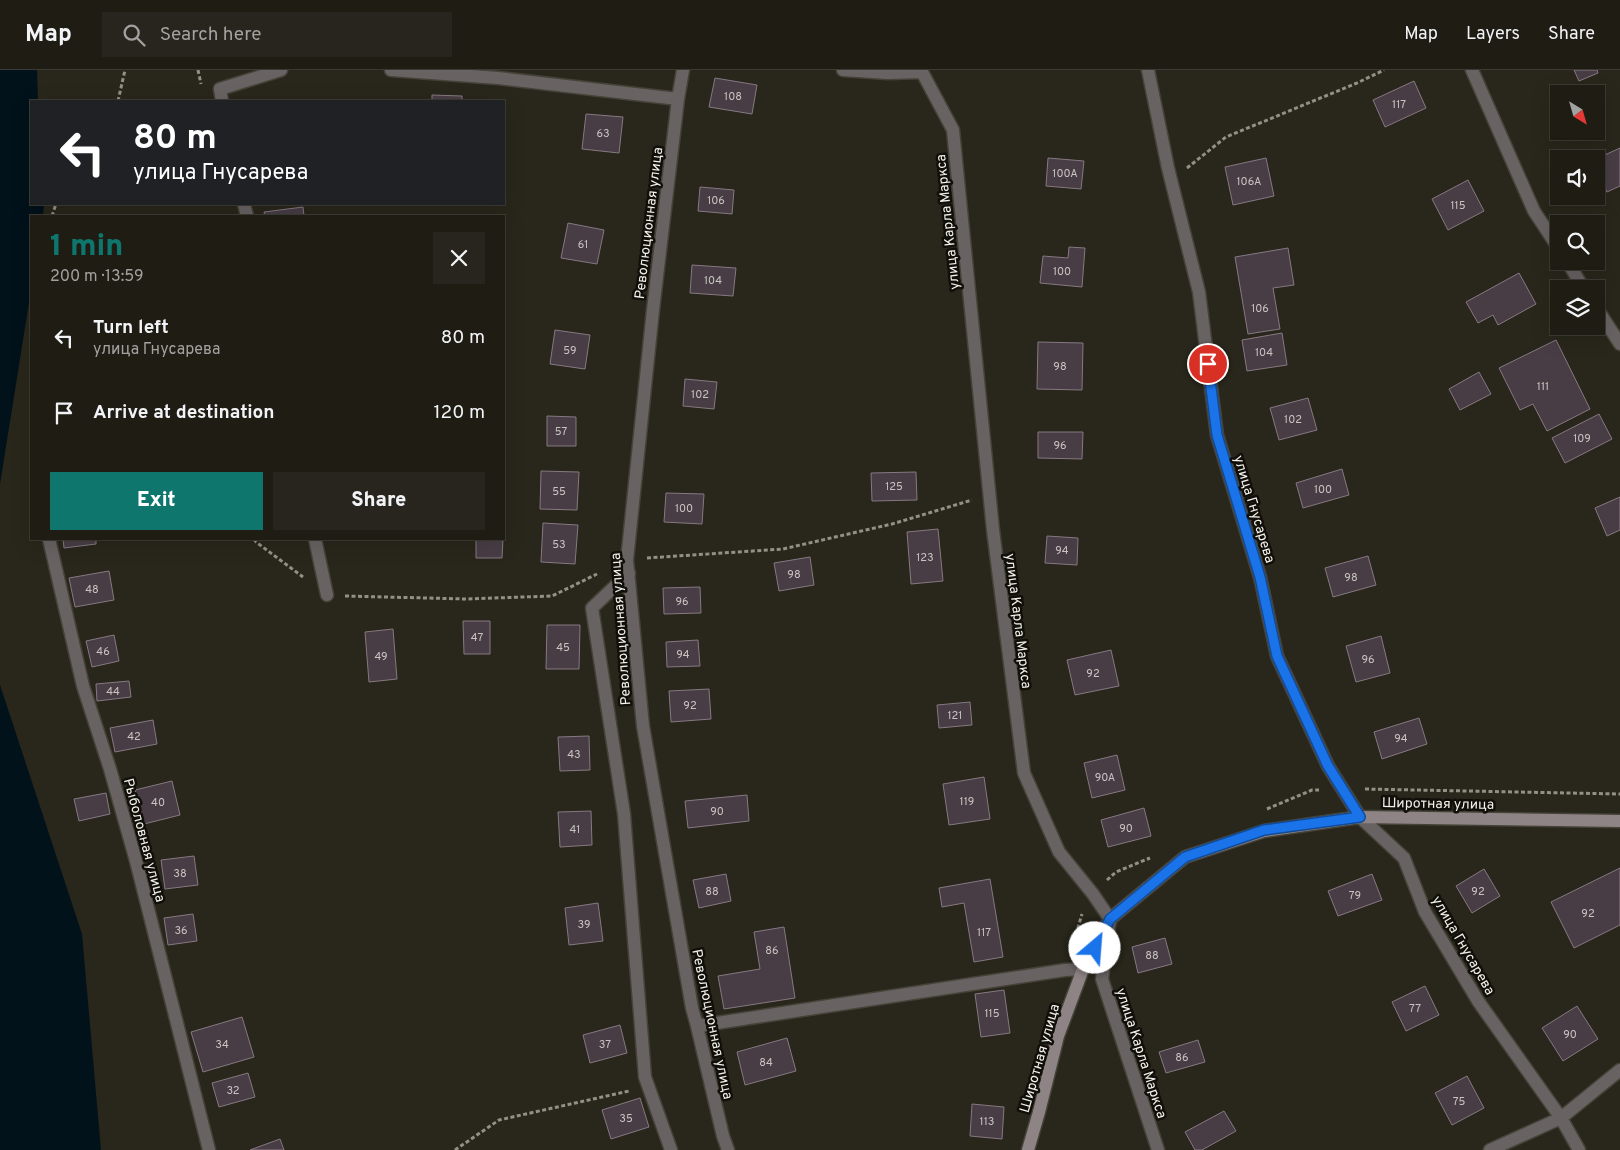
<!DOCTYPE html>
<html lang="en">
<head>
<meta charset="utf-8">
<style>
	:root { --surface:#1f1c14; --page:#27251d; --text:#f1f3f6; --muted:#a1a1a0; --line:#3c3a34; --accent:#0f766e }
	body { margin:0; font-family:Overpass,sans-serif; background:var(--page); color:var(--text); height:100vh; display:flex; flex-direction:column; font-size:19px; white-space:nowrap }
	* { box-sizing:border-box; margin:0 }
	p { font-size:16px; color:var(--muted) }
	.icon { flex:none; width:28px; height:28px; fill:none; stroke:currentColor; stroke-width:2; stroke-linecap:round; stroke-linejoin:round }
	.map { position:relative; flex:1; overflow:hidden }
	.panel { position:absolute; left:30px; top:145px; width:475px; height:325px; display:flex; flex-direction:column; background:var(--surface); border-radius:0px; box-shadow:0 5px 20px #0002,0 0 0 1px var(--line) }
	.panel>* { flex:none }
	.top-card { position:absolute; left:30px; top:30px; width:475px; height:105px; border-radius:0px; box-shadow:0 5px 20px #0002,0 0 0 1px var(--line); background:#202124; color:#fff; overflow:hidden }
	.needle { width:32px; rotate:143deg }
	.buttons { position:absolute; left:1550px; top:15px; display:grid; gap:10px }
	.buttons a { display:grid; place-items:center; width:55px; height:55px; border-radius:0px; background:var(--surface); box-shadow:0 5px 20px #0002,0 0 0 1px var(--line); font-size:25px }
	.pin { position:absolute; display:grid; place-items:center; width:42px; height:42px; color:#fff; margin:-21px; border:2px solid #fff; border-radius:50%; box-shadow:0 1px 5px #0007 }
	.me { position:absolute; width:55px; margin:-28px; rotate:27deg; stroke-linejoin:round; filter:drop-shadow(0 0 4px #0008) }
	.turn { display:flex; align-items:center; gap:18px; height:105px; padding:0 20px; font-size:22px }
	.turn .icon { width:65px; height:65px; stroke-width:2.5 }
	.turn b { display:block; font-size:35px; line-height:42px }
	.round { display:grid; place-items:center; flex:none; width:52px; height:52px; border-radius:0px; background:var(--page) }
	.overview { display:flex; align-items:center; justify-content:space-between; height:85px; padding:0 20px }
	h1 { font-size:30px; font-weight:800; line-height:38px; color:var(--accent) }
	.button { display:flex; gap:10px; margin-top:auto; padding:10px 20px }
	.button a { flex:1; height:58px; border-radius:0px; background:var(--accent); color:#fff; font-size:20px; font-weight:800; line-height:58px; text-align:center }
	.button a+a { background:var(--page); color:var(--text) }
	ul { padding:0; list-style:none }
	li { display:flex; align-items:center; gap:15px; height:75px; padding:0 20px }
	li div { flex:1 }
	li b { display:block; font-size:19px }
	li em { font-style:normal }
	header { display:flex; align-items:center; gap:30px; box-sizing:border-box; height:70px; padding:0 25px; background:var(--surface); border-bottom:1px solid var(--line) }
	header strong { font-size:24px }
	nav { display:flex; gap:28px; margin-inline-start:auto; font-size:18px }
	.search { width:350px; height:45px; background:var(--page); display:flex; align-items:center; gap:12px; box-sizing:border-box; padding:0 18px; border-radius:0px; color:var(--muted); font-size:19px }
	.map>svg:first-child { display:block }
</style>
</head>
<body>
<header>
<strong>Map</strong>
<div class="search"><svg class="icon" aria-label="search" viewBox="0 0 24 24"><circle cx="10" cy="10" r="6"/><path d="M15 15l6 6"/></svg>Search here</div>
<nav><a>Map</a><a>Layers</a><a>Share</a></nav>
</header>
<div class="map">
<svg width="1620" height="1080" viewBox="0 0 1620 1080">
	<rect width="100%" height="100%" fill="#29261b"/>
	<!-- water -->
	<path fill="#01121a" d="M0 0H37L38 31H31V134H44L43 146H31V220L0 414Z
		M0 615 82 864 101 1080H0Z"/>
	<!-- building -->
	<path fill="#483d45" stroke="#867982" d="M1574 0H1597L1598 3 1579 11Z
		M715 8 757 15 752 44 709 37Z
		M1414 11 1426 38 1385 57 1373 30Z
		M432 25 462 26V31H432Z
		M586 44 623 47 619 83 582 79Z
		M1620 78V116L1607 122 1596 100V89Z
		M1048 88 1084 91 1081 119 1046 116Z
		M1266 88 1274 126 1233 135 1225 97Z
		M1468 110 1484 141 1448 160 1432 129Z
		M700 117 734 120 732 144 698 141Z
		M303 137 304 146H265L264 142Z
		M568 153 604 160 597 194 561 188Z
		M1069 177 1085 178 1082 217 1040 213 1043 186 1068 188Z
		M1288 178 1294 215 1273 218 1280 259 1248 264 1235 187Z
		M692 195 736 198 733 226 690 223Z
		M1519 203 1536 234 1498 255 1493 245 1478 253 1466 232Z
		M555 260 590 265 585 299 550 294Z
		M1282 263 1287 295 1247 301 1242 270Z
		M1556 270 1590 339 1547 361 1533 334 1520 340 1499 298Z
		M1038 272 1083 273 1082 320 1037 319Z
		M1479 302 1491 324 1460 340 1449 319Z
		M685 309 717 312 714 339 683 336Z
		M1308 328 1317 360 1279 370 1270 338Z
		M1599 344 1612 369 1565 393 1552 368Z
		M547 346 576 347V376H547Z
		M1038 362H1083L1082 389 1038 388Z
		M1342 399 1349 425 1303 438 1296 413Z
		M541 401 579 402 577 440 540 439Z
		M916 402 917 430 872 431 871 403Z
		M666 423 704 424 702 454 664 452Z
		M1620 427V460L1607 466 1595 438Z
		M543 453 578 455 575 494 541 492Z
		M938 459 943 511 911 514 907 462Z
		M1047 466 1078 468 1077 495 1045 493Z
		M63 469H96V474L64 478Z
		M476 469H503L502 488H476Z
		M1368 486 1376 515 1333 527 1325 498Z
		M810 487 814 515 779 521 774 493Z
		M109 501 114 530 75 537 69 508Z
		M700 517 701 543 664 544 663 518Z
		M463 551H490V584H464Z
		M547 555H580L579 599H546Z
		M393 559 397 609 369 612 365 562Z
		M114 565 119 591 92 597 86 571Z
		M1381 566 1390 603 1356 612 1346 576Z
		M698 570 700 596 667 597 666 572Z
		M1111 580 1119 616 1075 625 1067 590Z
		M129 611 131 627 97 631 96 614Z
		M709 619 711 649 671 652 669 621Z
		M970 632 972 655 939 658 937 635Z
		M1419 648 1427 674 1382 689 1374 662Z
		M153 650 157 674 115 682 110 658Z
		M589 666 590 700 560 701 558 667Z
		M1117 685 1125 720 1092 728 1084 693Z
		M984 707 990 749 949 755 943 714Z
		M172 711 180 745 144 754 135 720Z
		M106 723 110 744 79 751 74 729Z
		M747 725 749 751 688 758 685 731Z
		M1144 738 1151 766 1108 777 1101 750Z
		M591 741 592 775 560 777 558 742Z
		M194 786 198 815 165 819 161 790Z
		M1620 798V855L1574 878 1551 832Z
		M1484 799 1500 826 1472 843 1456 816Z
		M726 804 731 831 699 838 693 810Z
		M1372 804 1382 830 1338 846 1328 821Z
		M990 809 1003 887 974 892 964 833 942 837 939 818Z
		M598 833 603 871 569 875 565 838Z
		M193 844 197 871 168 875 164 848Z
		M784 857 795 928 724 939 718 906 760 899 754 862Z
		M1165 868 1172 894 1138 903 1132 877Z
		M1425 916 1439 945 1406 961 1392 932Z
		M1004 920 1010 963 981 967 975 924Z
		M1577 936 1598 969 1563 991 1542 958Z
		M242 947 254 987 203 1002 191 962Z
		M620 955 627 983 590 993 583 965Z
		M787 968 796 1001 745 1015 737 982Z
		M1198 970 1205 992 1166 1003 1159 982Z
		M248 1003 255 1027 219 1037 212 1013Z
		M1467 1006 1484 1038 1452 1055 1435 1023Z
		M640 1028 649 1057 611 1069 602 1040Z
		M972 1034 1004 1037 1002 1069 970 1066Z
		M1224 1041 1236 1061 1202 1080H1195L1185 1062Z
		M280 1069 284 1080H250Z"/>
	<g fill="none" stroke-linecap="round" stroke-linejoin="round">
		<!-- lane casing -->
		<g stroke="#454238" stroke-width="15">
			<path id="lane" d="M629 503 592 538 624 744 645 1007 671 1080"/>
		</g>
		<!-- street casing -->
		<g stroke="#454238" stroke-width="15">
			<path id="street" d="M391 0 498 8 678 29
				M683 0 678 29 653 240 627 490 643 656 692 938 697 956 723 1066 728 1080
				M843 0 888 3 922 2 953 60 993 460 1024 703 1059 782 1093 824 1110 849 1102 909 1158 1080
				M1148 0 1168 98 1199 222 1217 365 1260 507 1277 586 1328 696 1360 747 1404 788 1425 842 1478 931 1561 1048 1579 1080
				M1472 0 1534 141 1559 179
				M222 31 220 19 281 0
				M244 134 247 146
				M1567 191 1584 219
				M1596 237 1620 274
				M49 469 83 616 110 699 136 791 209 1080
				M315 469 327 525
				M697 956 1065 900 1083 899
				M1490 1080 1561 1048 1620 1000"/>
		</g>
		<!-- secondary casing -->
		<g stroke="#454238" stroke-width="15">
			<path id="secondary" d="M1028 1080 1039 1042 1058 966 1083 899 1110 849 1185 787 1264 761 1360 747 1620 751"/>
		</g>
		<!-- path -->
		<path stroke="#939087" stroke-width="3" stroke-dasharray="4 2.5" stroke-linecap="butt" d="M198 0 201 14
			M118 31 125 0
			M1187 98 1226 67 1357 13 1384 0
			M52 146 56 134
			M31 324V342
			M254 469 256 472 303 507
			M647 488 783 479 892 454 972 430
			M345 526 466 529 552 526 597 504
			M1365 719 1620 724
			M1267 739 1312 720H1319
			M1107 810 1116 802 1150 788
			M1074 871 1082 844
			M455 1080 499 1050 629 1021"/>
		<!-- lane -->
		<use href="#lane" stroke="#696263" stroke-width="12"/>
		<!-- street -->
		<use href="#street" stroke="#696263" stroke-width="12"/>
		<!-- secondary -->
		<use href="#secondary" stroke="#8f8485" stroke-width="12"/>
	</g>
	<g fill="none" stroke-linecap="round" stroke-linejoin="round">
		<!-- route casing -->
		<g stroke="#114b97" stroke-width="12">
			<path id="route" d="M1095 878 1110 849 1185 787 1264 760 1360 747 1328 696 1277 586 1260 507 1217 365 1208 294"/>
		</g>
		<!-- route -->
		<use href="#route" stroke="#1a73e8" stroke-width="9"/>
	</g>
	<g text-anchor="middle" stroke-width="5" stroke-linejoin="round" paint-order="stroke">
		<!-- number labels -->
		<g font-size="11" fill="#c8c4c0">
			<text x="733" y="30">108</text>
			<text x="1399" y="38">117</text>
			<text x="603" y="67">63</text>
			<text x="1065" y="107">100А</text>
			<text x="1249" y="115">106А</text>
			<text x="716" y="134">106</text>
			<text x="1458" y="139">115</text>
			<text x="583" y="178">61</text>
			<text x="1062" y="205">100</text>
			<text x="713" y="214">104</text>
			<text x="1260" y="242">106</text>
			<text x="570" y="284">59</text>
			<text x="1264" y="286">104</text>
			<text x="1060" y="300">98</text>
			<text x="1543" y="320">111</text>
			<text x="700" y="328">102</text>
			<text x="1293" y="353">102</text>
			<text x="561" y="365">57</text>
			<text x="1582" y="372">109</text>
			<text x="1060" y="379">96</text>
			<text x="894" y="420">125</text>
			<text x="1323" y="423">100</text>
			<text x="559" y="425">55</text>
			<text x="684" y="442">100</text>
			<text x="559" y="478">53</text>
			<text x="1062" y="484">94</text>
			<text x="925" y="491">123</text>
			<text x="794" y="508">98</text>
			<text x="1351" y="511">98</text>
			<text x="92" y="523">48</text>
			<text x="682" y="535">96</text>
			<text x="477" y="571">47</text>
			<text x="563" y="581">45</text>
			<text x="103" y="585">46</text>
			<text x="683" y="588">94</text>
			<text x="381" y="590">49</text>
			<text x="1368" y="593">96</text>
			<text x="1093" y="607">92</text>
			<text x="113" y="625">44</text>
			<text x="690" y="639">92</text>
			<text x="955" y="649">121</text>
			<text x="134" y="670">42</text>
			<text x="1401" y="672">94</text>
			<text x="574" y="688">43</text>
			<text x="1105" y="711">90А</text>
			<text x="967" y="735">119</text>
			<text x="158" y="736">40</text>
			<text x="717" y="745">90</text>
			<text x="1126" y="762">90</text>
			<text x="575" y="763">41</text>
			<text x="180" y="807">38</text>
			<text x="712" y="825">88</text>
			<text x="1478" y="825">92</text>
			<text x="1355" y="829">79</text>
			<text x="1588" y="847">92</text>
			<text x="584" y="858">39</text>
			<text x="181" y="864">36</text>
			<text x="984" y="866">117</text>
			<text x="772" y="884">86</text>
			<text x="1152" y="889">88</text>
			<text x="1415" y="942">77</text>
			<text x="992" y="947">115</text>
			<text x="1570" y="968">90</text>
			<text x="222" y="978">34</text>
			<text x="605" y="978">37</text>
			<text x="1182" y="991">86</text>
			<text x="766" y="996">84</text>
			<text x="233" y="1024">32</text>
			<text x="1459" y="1035">75</text>
			<text x="626" y="1052">35</text>
			<text x="987" y="1055">113</text>
		</g>
		<!-- street labels -->
		<g font-size="14" fill="#f3f1e9" stroke="#110f0a">
			<text transform="translate(947 152) rotate(-96)" y="5">улица Карла Маркса</text>
			<text transform="translate(648 153) rotate(-83)" y="5">Революционная улица</text>
			<text transform="translate(1255 439) rotate(73)" y="5">улица Гнусарева</text>
			<text transform="translate(1019 551) rotate(83)" y="5">улица Карла Маркса</text>
			<text transform="translate(620 559) rotate(-94)" y="5">Революционная улица</text>
			<text transform="translate(1438 733) rotate(1)" y="5">Широтная улица</text>
			<text transform="translate(145 770) rotate(75)" y="5">Рыболовная улица</text>
			<text transform="translate(1464 875) rotate(60)" y="5">улица Гнусарева</text>
			<text transform="translate(713 954) rotate(78)" y="5">Революционная улица</text>
			<text transform="translate(1142 983) rotate(72)" y="5">улица Карла Маркса</text>
			<text transform="translate(1039 988) rotate(-74)" y="5">Широтная улица</text>
		</g>
	</g>
</svg>
<div class="buttons">
<a><svg class="needle" viewBox="-14 -14 28 28"><path d="M0-13l5 13h-10z" fill="#e53935"/><path d="M0 13l5-13h-10z" fill="#a1a1a0"/></svg></a>
<a><svg class="icon" aria-label="sound" viewBox="0 0 24 24"><path d="M4 9h4l5-4v14l-5-4H4zM17 9q2 3 0 6"/></svg></a>
<a><svg class="icon" aria-label="search" viewBox="0 0 24 24"><circle cx="10" cy="10" r="6"/><path d="M15 15l6 6"/></svg></a>
<a><svg class="icon" aria-label="layers" viewBox="0 0 24 24"><path d="M12 4l9 5-9 5-9-5zM3 14l9 5 9-5"/></svg></a>
</div>
<div class="pin" style="left:1208px;top:294px;background:#d93025"><svg class="icon" aria-label="arrive" viewBox="0 0 24 24"><path d="M6 21V4h12l-3 4 3 4H6"/></svg></div>
<svg class="me" style="left:1095px;top:878px" viewBox="-20 -20 40 40"><circle r="19" fill="#fff"/><path d="M0-13L10 11 0 6-10 11z" fill="#1a73e8"/></svg>
<div class="top-card">
<div class="turn"><svg class="icon" aria-label="left" viewBox="0 0 24 24"><path d="M17 20v-9H6M10 6l-5 5 5 5"/></svg><div><b>80 m</b>улица Гнусарева</div></div>
</div>
<section class="panel">
<div class="overview"><div><h1>1 min</h1><p>200 m · 13:59</p></div><a class="round"><svg class="icon" aria-label="close" viewBox="0 0 24 24"><path d="M6 6l12 12M18 6L6 18"/></svg></a></div>
<ul>
<li><svg class="icon" aria-label="left" viewBox="0 0 24 24"><path d="M17 20v-9H6M10 6l-5 5 5 5"/></svg><div><b>Turn left</b><p>улица Гнусарева</p></div><em>80 m</em></li>
<li><svg class="icon" aria-label="arrive" viewBox="0 0 24 24"><path d="M6 21V4h12l-3 4 3 4H6"/></svg><div><b>Arrive at destination</b></div><em>120 m</em></li>
</ul>
<div class="button"><a>Exit</a><a>Share</a></div>
</section>
</div>
</body>
</html>
